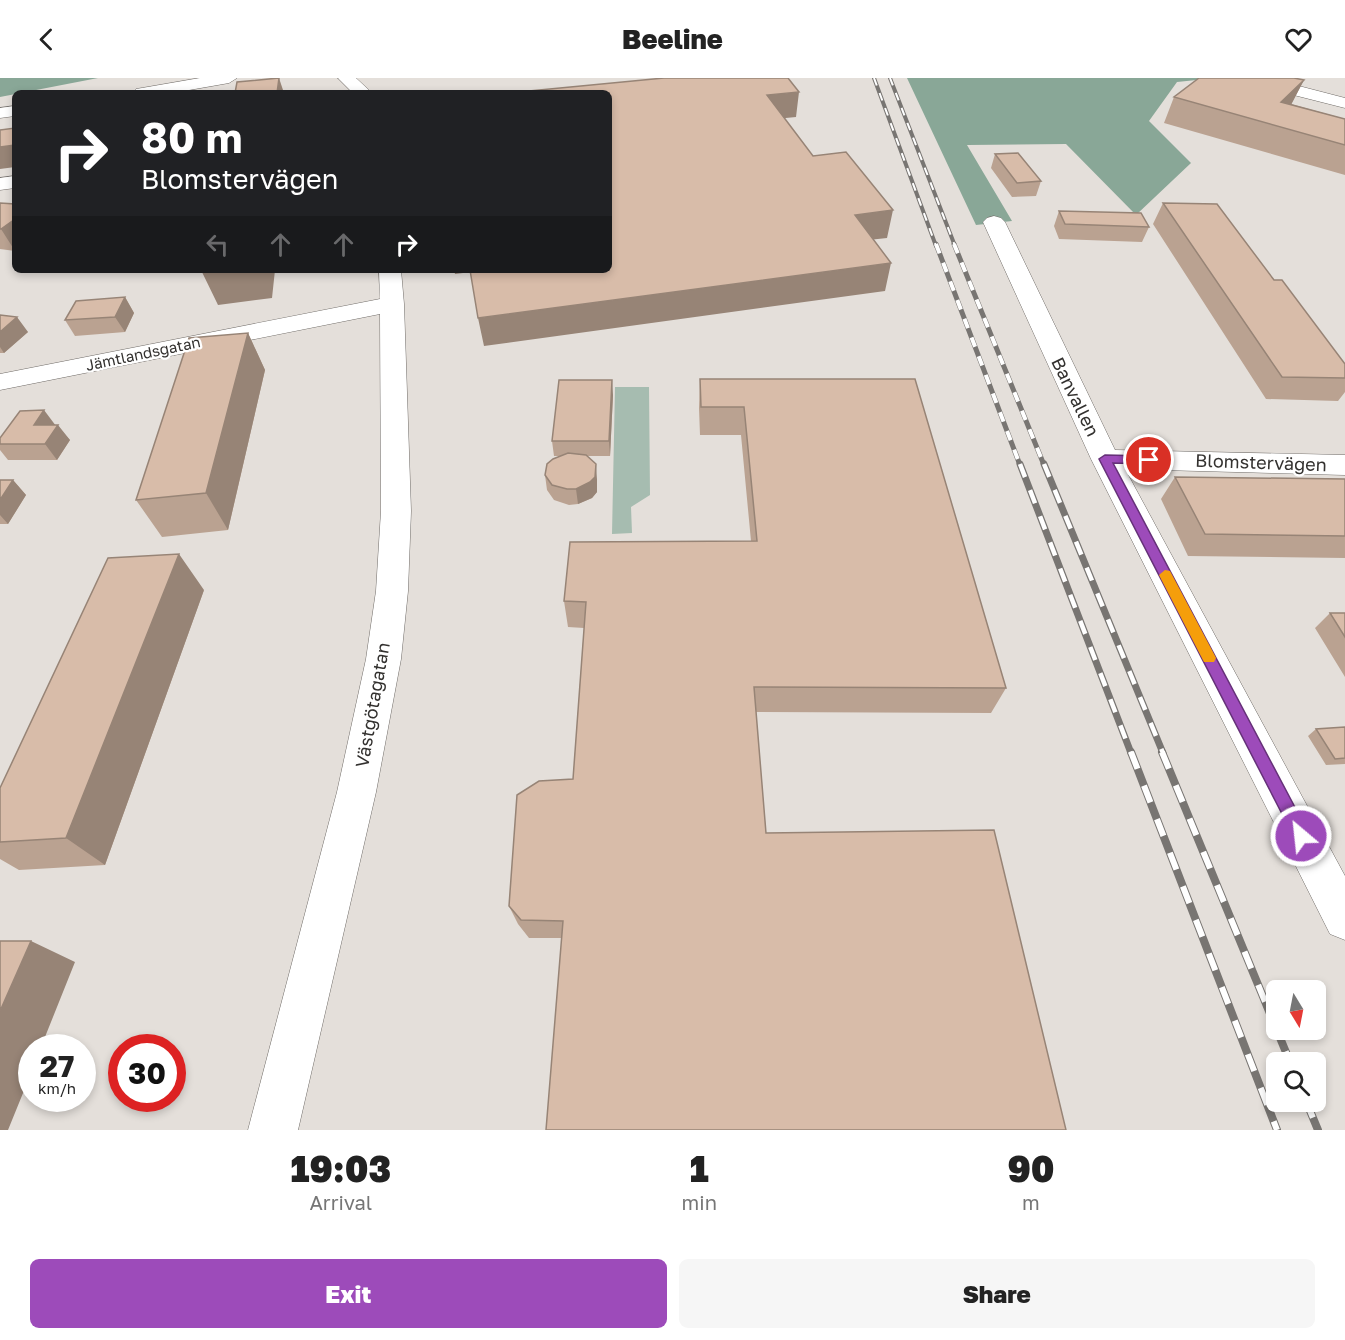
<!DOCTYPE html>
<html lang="en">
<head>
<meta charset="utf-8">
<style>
	:root { --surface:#fff; --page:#f6f6f6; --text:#222; --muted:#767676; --accent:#9d4bba }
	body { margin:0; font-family:"Golos Text",sans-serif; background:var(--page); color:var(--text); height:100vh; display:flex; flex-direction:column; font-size:22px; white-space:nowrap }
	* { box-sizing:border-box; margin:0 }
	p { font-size:20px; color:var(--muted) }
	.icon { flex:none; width:33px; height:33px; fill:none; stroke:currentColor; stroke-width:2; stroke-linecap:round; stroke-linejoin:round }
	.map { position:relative; height:1052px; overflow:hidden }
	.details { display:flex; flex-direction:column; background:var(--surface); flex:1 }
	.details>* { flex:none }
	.hud { position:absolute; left:12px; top:12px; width:600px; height:183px; border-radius:9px; box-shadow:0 3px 9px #0003; background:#202124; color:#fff; overflow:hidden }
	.needle { width:39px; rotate:170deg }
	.buttons { position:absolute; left:1266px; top:902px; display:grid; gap:12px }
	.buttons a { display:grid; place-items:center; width:60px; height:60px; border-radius:9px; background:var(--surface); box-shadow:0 3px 9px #0003; font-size:30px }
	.speed { position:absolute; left:18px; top:956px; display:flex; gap:12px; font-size:30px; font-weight:700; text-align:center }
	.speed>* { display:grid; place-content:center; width:78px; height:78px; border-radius:50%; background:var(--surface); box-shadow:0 3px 9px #0003; line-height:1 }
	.speed small { font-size:15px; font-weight:400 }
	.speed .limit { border:9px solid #d22; background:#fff; color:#111 }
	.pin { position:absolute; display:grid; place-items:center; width:51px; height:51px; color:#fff; margin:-26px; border:3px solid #fff; border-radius:50%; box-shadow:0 2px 6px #0007 }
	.me { position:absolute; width:66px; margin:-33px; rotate:332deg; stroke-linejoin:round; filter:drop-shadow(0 0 4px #0008) }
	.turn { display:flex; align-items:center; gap:21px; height:126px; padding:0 30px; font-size:27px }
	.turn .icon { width:78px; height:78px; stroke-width:2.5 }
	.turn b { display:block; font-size:42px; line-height:51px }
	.lanes { display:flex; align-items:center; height:57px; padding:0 30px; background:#0003; justify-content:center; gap:30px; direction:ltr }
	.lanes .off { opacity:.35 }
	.eta { display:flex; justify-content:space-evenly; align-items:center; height:102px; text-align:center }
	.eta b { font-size:36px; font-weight:800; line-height:42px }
	.action { display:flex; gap:12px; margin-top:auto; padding:12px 30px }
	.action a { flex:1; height:69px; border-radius:9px; background:var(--accent); color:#fff; font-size:24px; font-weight:800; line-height:69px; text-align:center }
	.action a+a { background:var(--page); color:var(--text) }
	header { display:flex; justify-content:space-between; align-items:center; height:78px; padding:0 30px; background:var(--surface); font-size:27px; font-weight:800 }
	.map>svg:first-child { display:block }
</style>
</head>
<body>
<header><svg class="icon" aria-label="back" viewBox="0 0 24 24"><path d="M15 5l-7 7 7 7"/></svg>Beeline<svg class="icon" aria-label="heart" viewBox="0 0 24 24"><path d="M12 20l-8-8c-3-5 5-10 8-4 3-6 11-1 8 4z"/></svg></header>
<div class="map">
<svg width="1345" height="1052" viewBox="0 0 1345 1052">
	<rect width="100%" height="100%" fill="#e4dfda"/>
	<!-- green -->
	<path fill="#a6bcb0" d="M615 309H649L650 417 631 429 632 455 612 456Z"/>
	<!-- forest -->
	<path fill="#89a797" d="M0 0H98L0 19Z
		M907 0H1216L1177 4 1149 43 1191 85 1136 137 1066 66 967 67 1012 143 976 147Z"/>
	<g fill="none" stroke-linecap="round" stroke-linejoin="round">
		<!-- minor casing -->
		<g stroke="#706c68" stroke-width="1">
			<path id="minor" d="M200 0H237L229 5 172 15H133L136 11 142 10Z
				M338 0H356L372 15H353Z
				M1268 0 1345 20V30L1262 9 1260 5 1262 1Z
				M15 28V38L0 40V30Z
				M15 98V110L0 112V100Z
				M994 138 1001 140 1005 144 1115 372 1345 377V397L1125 391 1345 798V862L1330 856 1091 381 983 144 987 140Z
				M379 192H401L404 226 411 433 408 513 401 581 376 714 298 1052H248L337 714 366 581 376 513 381 433 380 236 0 312V296L380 221Z"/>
		</g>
		<!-- minor -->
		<use href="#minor" fill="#fff" fill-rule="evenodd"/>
		<!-- rail-far3 casing -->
		<g stroke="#787572" stroke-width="4">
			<path id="rail-far3" d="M874 0 936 168
				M890 0 955 168"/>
		</g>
		<!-- rail-far2 casing -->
		<g stroke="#787572" stroke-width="5">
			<path id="rail-far2" d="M936 166 1020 387
				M954 166 1044 387"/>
		</g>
		<!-- rail-far1 casing -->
		<g stroke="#787572" stroke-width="7">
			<path id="rail-far1" d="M1020 386 1131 675
				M1044 386 1163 675"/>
		</g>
		<!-- rail casing -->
		<g stroke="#787572" stroke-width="8">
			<path id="rail" d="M1131 674 1277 1052
				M1162 674 1290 984
				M1306 1023 1318 1052"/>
		</g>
		<!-- rail-far3 -->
		<use href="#rail-far3" stroke="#fff" stroke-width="2" stroke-dasharray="8" stroke-linecap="butt"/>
		<!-- rail-far2 -->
		<use href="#rail-far2" stroke="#fff" stroke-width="4" stroke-dasharray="10" stroke-linecap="butt"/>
		<!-- rail-far1 -->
		<use href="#rail-far1" stroke="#fff" stroke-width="4.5" stroke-dasharray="14" stroke-linecap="butt"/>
		<!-- rail -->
		<use href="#rail" stroke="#fff" stroke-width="6" stroke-dasharray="18" stroke-linecap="butt"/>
	</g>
	<!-- wall -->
	<path fill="#baa291" d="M1304 2 1291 26 1345 41V97L1164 45 1174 19Z
		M995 76 1041 103 1036 118 1012 119 991 90Z
		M0 125 15 126V173L0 171Z
		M1163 125 1274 202 1345 286V314L1338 323 1266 321 1153 146Z
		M1059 133 1149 149 1142 164 1059 161 1054 148Z
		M125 219 134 235 125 254 75 258 65 242Z
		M0 237 28 254 4 275H0Z
		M248 255 265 292 228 452 162 459 136 422Z
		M700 301H915L1006 610 991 635 756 634 766 755 562 860H529L518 846 509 828 573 701 584 550 568 549 564 523 751 463 741 357H700L699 330Z
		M613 317 610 378H587L597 402V414L592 420 578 426 569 427 554 422 547 412 545 397 559 378H554L552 363Z
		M55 347 70 362 57 382H8L0 372V360Z
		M1175 399 1345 401V480L1188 478 1161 421Z
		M0 402H13L26 417 8 446H0Z
		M204 512 105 787 19 792 0 781V710Z
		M1330 535H1345V599L1315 550Z
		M1345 649V686L1326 687 1308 658 1316 651Z"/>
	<!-- shaded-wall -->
	<path fill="#978476" d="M279 0 284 15H277Z
		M1304 2 1291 27 1281 24Z
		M799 14 796 39 765 42 767 17Z
		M15 67V89L0 91V69Z
		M893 132 887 160 850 164 855 137Z
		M15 141V173L1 151Z
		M891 185 885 213 484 268 478 240Z
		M201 192H275L272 220 218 227Z
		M454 192H471V194L455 196Z
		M125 219 134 235 125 254 115 239Z
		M17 239 28 254 4 275 0 269V254Z
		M248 255 265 292 228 452 206 415Z
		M612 302 613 317 610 378 609 363Z
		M44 332 56 348 34 347Z
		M58 347 70 362 57 382 45 366Z
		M596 386 597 402V414L592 420 578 426 576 411Z
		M13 402 26 417 8 446 0 437V422Z
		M179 476 204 512 105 787 66 760Z
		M31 863 75 884 41 969H32V993L8 1052H0V933Z"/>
	<!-- building -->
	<path fill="#d8bca9" stroke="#978476" stroke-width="1.5" d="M279 0 277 15H235L237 4Z
		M664 0H788L799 14 767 17 813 78 846 74 893 132 855 137 891 185 478 240 470 192H609V15H507Z
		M1199 0H1294L1304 2 1281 24 1345 41V67L1174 19Z
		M15 50V67L0 69V52Z
		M1018 75 1041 103 1017 105 995 76Z
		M0 125 15 126V141L1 151H0Z
		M1163 125 1217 126 1274 202H1282L1345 286V300L1282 299Z
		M1059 133 1141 135 1149 149 1065 146Z
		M125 219 115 239 65 242 76 223Z
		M0 237 17 239 0 254Z
		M248 255 206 415 136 422 189 260Z
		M700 301H915L1006 610 754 609 766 755 994 752 1066 1052H546L563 843 521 842 509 828 517 717 539 703 573 701 586 524 564 523 570 464 757 463 744 329H701Z
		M559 302H612L609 363H552Z
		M44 332 34 347H58L45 366H0V360L20 333Z
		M568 375 586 377 596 386 595 399 590 404 576 411H567L552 407 545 397 547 386 553 381Z
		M1175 399 1345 401V458L1205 456Z
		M0 402H13L0 422Z
		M179 476 66 760 0 764V710L108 480Z
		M1330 535H1345V559Z
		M1345 649V680L1335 681 1316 651Z
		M0 863H31L0 933Z"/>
	<!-- route -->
	<path fill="#9d4bba" stroke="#663179" stroke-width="1.5" d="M1105 377 1149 378 1154 382 1149 386 1113 385 1307 752 1310 758 1307 763 1301 766 1296 763 1099 381Z"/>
	<!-- slow -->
	<path fill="#f59e0b" d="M1165 492 1170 493 1214 576 1216 580 1214 584H1204L1159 497Z"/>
	<g text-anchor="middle" stroke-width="4.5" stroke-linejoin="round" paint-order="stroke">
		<!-- far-street labels -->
		<g font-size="15" fill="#33312f" stroke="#fff">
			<text transform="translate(143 276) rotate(-12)" y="5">Jämtlandsgatan</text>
		</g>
		<!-- street labels -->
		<g font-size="18" fill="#33312f" stroke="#fff">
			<text transform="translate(1075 319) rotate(64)" y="6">Banvallen</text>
			<text transform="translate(1261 385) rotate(2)" y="6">Blomstervägen</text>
			<text transform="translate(373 627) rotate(-80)" y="6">Västgötagatan</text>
		</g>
	</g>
</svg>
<div class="buttons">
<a><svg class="needle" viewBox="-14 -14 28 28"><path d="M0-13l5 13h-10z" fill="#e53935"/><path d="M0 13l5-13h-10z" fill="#767676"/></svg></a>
<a><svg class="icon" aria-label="search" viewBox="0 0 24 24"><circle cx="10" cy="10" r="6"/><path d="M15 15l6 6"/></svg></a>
</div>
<div class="speed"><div>27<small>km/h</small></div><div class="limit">30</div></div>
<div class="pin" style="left:1149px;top:382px;background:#d93025"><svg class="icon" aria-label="arrive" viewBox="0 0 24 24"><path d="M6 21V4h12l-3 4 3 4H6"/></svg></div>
<svg class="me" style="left:1301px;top:758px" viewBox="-20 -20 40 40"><circle r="17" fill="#9d4bba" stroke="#fff" stroke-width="3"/><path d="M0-11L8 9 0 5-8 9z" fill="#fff"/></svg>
<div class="hud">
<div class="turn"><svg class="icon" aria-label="right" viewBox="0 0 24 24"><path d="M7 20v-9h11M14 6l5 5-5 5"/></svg><div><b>80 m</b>Blomstervägen</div></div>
<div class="lanes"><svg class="icon off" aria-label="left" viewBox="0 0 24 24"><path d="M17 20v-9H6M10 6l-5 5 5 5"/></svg><svg class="icon off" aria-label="ahead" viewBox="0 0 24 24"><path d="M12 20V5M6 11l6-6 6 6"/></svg><svg class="icon off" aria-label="ahead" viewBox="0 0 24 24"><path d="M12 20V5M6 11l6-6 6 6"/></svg><svg class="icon" aria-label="right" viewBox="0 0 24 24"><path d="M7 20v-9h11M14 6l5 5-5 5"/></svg></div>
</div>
</div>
<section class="details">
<div class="eta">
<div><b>19:03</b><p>Arrival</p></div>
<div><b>1</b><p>min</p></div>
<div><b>90</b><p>m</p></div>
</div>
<div class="action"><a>Exit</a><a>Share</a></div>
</section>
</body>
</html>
